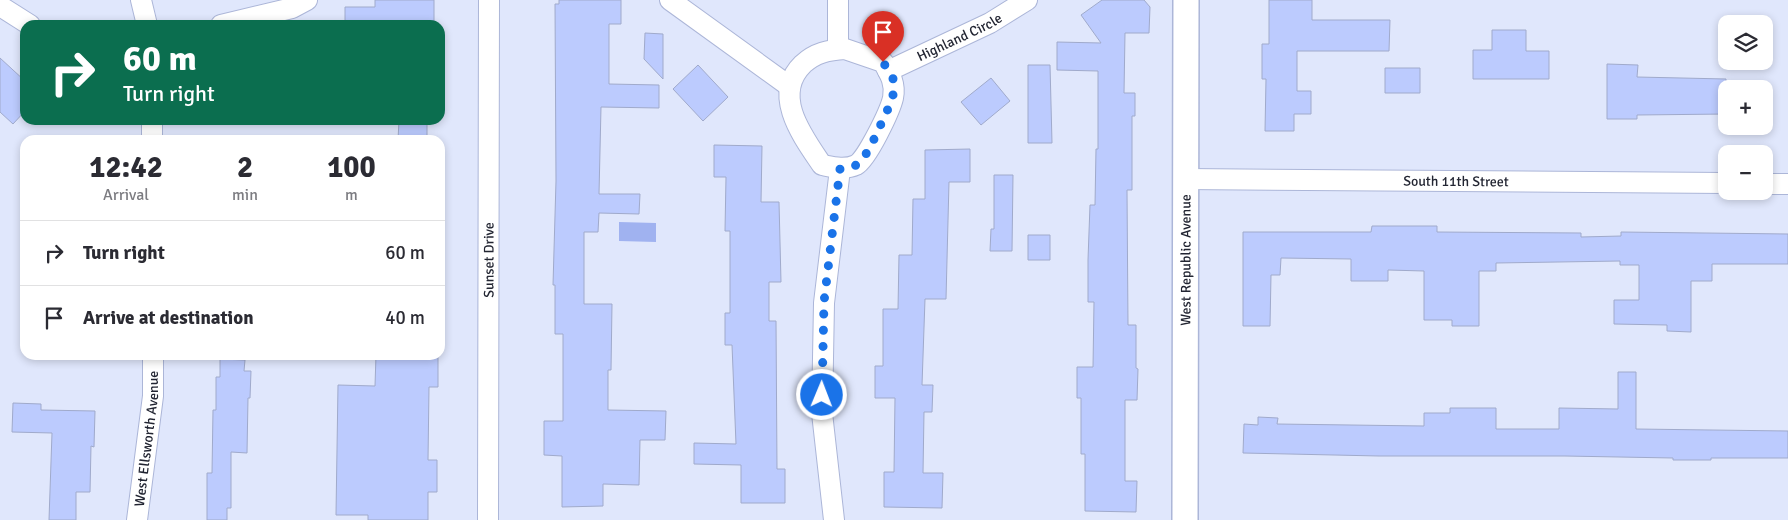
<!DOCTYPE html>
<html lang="en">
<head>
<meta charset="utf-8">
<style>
	:root { --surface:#fff; --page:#f2f2f3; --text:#2b2b33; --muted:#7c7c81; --line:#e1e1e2 }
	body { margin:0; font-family:Signika,sans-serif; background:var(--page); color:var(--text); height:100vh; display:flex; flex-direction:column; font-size:19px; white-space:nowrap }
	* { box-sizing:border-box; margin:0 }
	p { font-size:16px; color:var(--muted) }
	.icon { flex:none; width:28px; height:28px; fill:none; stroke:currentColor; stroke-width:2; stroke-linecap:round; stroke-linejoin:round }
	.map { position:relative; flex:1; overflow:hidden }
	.details { position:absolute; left:20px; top:135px; width:425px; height:225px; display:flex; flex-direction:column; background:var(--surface); border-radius:15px; box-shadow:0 2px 8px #0003 }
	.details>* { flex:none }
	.top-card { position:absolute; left:20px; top:20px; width:425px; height:105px; border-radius:15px; box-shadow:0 2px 8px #0003; background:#0b6e4f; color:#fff; overflow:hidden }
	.tools { position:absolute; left:1718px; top:15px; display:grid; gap:10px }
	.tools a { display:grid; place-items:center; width:55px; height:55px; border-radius:10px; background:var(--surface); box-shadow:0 2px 8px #0003; font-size:25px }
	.pin { position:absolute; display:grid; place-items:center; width:42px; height:42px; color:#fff; margin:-51px -21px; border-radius:50% 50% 50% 0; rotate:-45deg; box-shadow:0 0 5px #0007 }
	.pin .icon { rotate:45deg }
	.me { position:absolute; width:55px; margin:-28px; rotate:1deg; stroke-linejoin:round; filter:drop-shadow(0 0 4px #0008) }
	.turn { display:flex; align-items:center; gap:18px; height:105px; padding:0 20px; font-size:22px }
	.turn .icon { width:65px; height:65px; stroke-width:2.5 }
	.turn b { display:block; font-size:35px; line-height:42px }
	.eta { display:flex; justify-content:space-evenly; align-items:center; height:85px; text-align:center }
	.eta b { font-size:30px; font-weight:800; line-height:35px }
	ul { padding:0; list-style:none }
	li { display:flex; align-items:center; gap:15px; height:65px; padding:0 20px; border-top:1px solid var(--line) }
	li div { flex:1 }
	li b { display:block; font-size:19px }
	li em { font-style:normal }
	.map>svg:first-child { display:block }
</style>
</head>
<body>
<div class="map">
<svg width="1788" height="520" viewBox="0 0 1788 520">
	<rect width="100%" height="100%" fill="#e0e7fc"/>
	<!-- water -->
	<path fill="#a0b2f0" d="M619 222 656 223V242L619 241Z"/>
	<!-- building -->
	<path fill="#bccbfe" stroke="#a0aacb" d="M375 0H434V25H345V7H375Z
		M559 0H621V24H609V84L659 85V108L601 107 599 194H640L639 214 599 213 598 232H584V304H612L611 370H608V410L666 411 665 440H640L639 485 603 484V506L562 507V456L544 455V421H563V334H555V285H553L556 181 555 4H559Z
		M1102 0H1144L1150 7 1149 33H1125L1124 93H1135V116H1132V190H1127L1128 325H1136V368L1138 369 1137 400H1125V481H1137L1136 512 1085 511V454H1081V398H1077V367H1093L1094 302H1088V260L1090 205H1095L1096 149H1098V71L1057 70V42L1101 43 1081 15Z
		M1269 0H1312V20H1390L1389 51H1297V91H1311V114H1294V131H1265L1266 79H1262V44H1269Z
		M1492 30H1526V51H1549V79H1473V50H1492Z
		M645 33 663 34V79L644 59Z
		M0 58 25 81V111L13 124 0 112Z
		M1607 64 1638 65 1637 77 1726 79V114L1637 115V119H1607Z
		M698 65 728 97 703 121 673 89Z
		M1028 65H1050L1052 143H1028Z
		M1385 68H1420V93H1385Z
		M991 78 1010 101 981 125 961 102Z
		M399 120H427V140H398Z
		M714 145 762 146 761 202H779L781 282H769V321H776L777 469H785V503H741V465L694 464V443L736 444 732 345H725V313H730V231H725L726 177H714Z
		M970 149V182H949L946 299H925L922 385H933L932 412H924L923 473H943L942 508 884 507V472H894L895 398H875V366H883V309H898L899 255H912L913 199H925V150Z
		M994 175H1013L1012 251H990L991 229H994Z
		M1372 226H1437V232L1581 233V237L1621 236V232L1788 234V264H1712V281H1691V332L1667 331V325L1614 324V300H1639V265H1620V261L1496 263V271H1479V326H1452V320H1424V271L1388 270V281H1351V259L1281 258 1280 275H1271L1270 326H1243V232H1371Z
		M1028 235H1050V260H1028Z
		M376 355H438V387H429L428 460H437V492H428V520H368V515H336L338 385 375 386Z
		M220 359 245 360 244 371H251L250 398H248L247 453 231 452V508H227V520H207V473H212L213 410H216V377H220Z
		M1618 372H1636V429L1788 431V458H1711V460H1673V458L1565 456H1379L1243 453 1244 424 1258 425V417L1278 418 1277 424 1424 426V413H1450V408H1496V429H1559V408L1618 409Z
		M13 403 41 404V410L95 411 94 447 91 446 90 492H76V520H49L52 433 12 432Z"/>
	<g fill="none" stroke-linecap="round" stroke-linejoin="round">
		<!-- minor casing -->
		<g stroke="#acb6d8" stroke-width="22">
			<g id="minor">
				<path d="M141 0 147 25"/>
				<path d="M670 0 789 86"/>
				<path d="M0 6 30 25"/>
				<path d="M221 25 292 8 307 0"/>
				<path d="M838 49V0"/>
				<path d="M845 49 883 62C890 74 896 84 893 98 890 111 867 159 856 165 845 170 833 167 822 165 803 137 771 95 803 64 815 53 828 50 845 49Z"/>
				<path id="s1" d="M888 71 990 23 1027 0"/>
				<path d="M152 120V140"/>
				<path id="s2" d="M1185 179 1726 183"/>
				<path d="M1764 184H1788"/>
				<path id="s3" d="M137 520 153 396V355"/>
				<path id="s4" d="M488 520 489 0"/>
				<path d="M834 520 822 413 824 303 840 169"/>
			</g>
		</g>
		<!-- tertiary casing -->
		<g stroke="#acb6d8" stroke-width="28">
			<g id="tertiary">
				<path id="s5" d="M1185 520 1186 0"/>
			</g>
		</g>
		<!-- minor -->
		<use href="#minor" stroke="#fff" stroke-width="20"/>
		<!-- tertiary -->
		<use href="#tertiary" stroke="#fff" stroke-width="25"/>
	</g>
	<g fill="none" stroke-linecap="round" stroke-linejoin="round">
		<!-- route -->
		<path stroke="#1a73e8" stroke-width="9" stroke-dasharray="0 16.2" d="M822 395 824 302 840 169 857 165 869 150 893 98V78L883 62"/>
	</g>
	<g text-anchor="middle" stroke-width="4" stroke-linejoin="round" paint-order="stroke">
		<!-- street labels -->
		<g font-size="14" fill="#222532" stroke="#e0e7fc">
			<text dy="5" stroke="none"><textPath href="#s1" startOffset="79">Highland Circle</textPath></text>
			<text dy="5" stroke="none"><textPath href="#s2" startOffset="271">South 11th Street</textPath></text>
			<text dy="5" stroke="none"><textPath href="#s4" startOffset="260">Sunset Drive</textPath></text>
			<text dy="5" stroke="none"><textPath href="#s5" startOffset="260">West Republic Avenue</textPath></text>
			<text dy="5" stroke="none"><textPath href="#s3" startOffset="82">West Ellsworth Avenue</textPath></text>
		</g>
	</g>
</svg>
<div class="tools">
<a><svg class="icon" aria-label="layers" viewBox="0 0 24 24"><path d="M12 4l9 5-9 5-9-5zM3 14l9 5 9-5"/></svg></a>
<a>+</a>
<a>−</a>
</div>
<div class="pin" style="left:883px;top:62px;background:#d93025"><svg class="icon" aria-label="arrive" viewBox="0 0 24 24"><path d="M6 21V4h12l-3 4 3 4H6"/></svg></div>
<svg class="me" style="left:822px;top:395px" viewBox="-20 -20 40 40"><circle r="17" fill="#1a73e8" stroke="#fff" stroke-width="3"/><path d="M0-11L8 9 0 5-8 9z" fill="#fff"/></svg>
<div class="top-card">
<div class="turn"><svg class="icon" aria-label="right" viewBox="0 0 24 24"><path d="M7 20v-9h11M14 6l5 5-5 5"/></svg><div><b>60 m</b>Turn right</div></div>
</div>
<section class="details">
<div class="eta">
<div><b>12:42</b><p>Arrival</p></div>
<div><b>2</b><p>min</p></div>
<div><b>100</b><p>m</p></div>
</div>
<ul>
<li><svg class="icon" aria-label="right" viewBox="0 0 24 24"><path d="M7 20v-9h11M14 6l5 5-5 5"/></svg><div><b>Turn right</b></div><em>60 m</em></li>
<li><svg class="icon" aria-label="arrive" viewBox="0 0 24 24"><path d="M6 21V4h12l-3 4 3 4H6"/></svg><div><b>Arrive at destination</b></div><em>40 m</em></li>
</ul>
</section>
</div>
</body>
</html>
